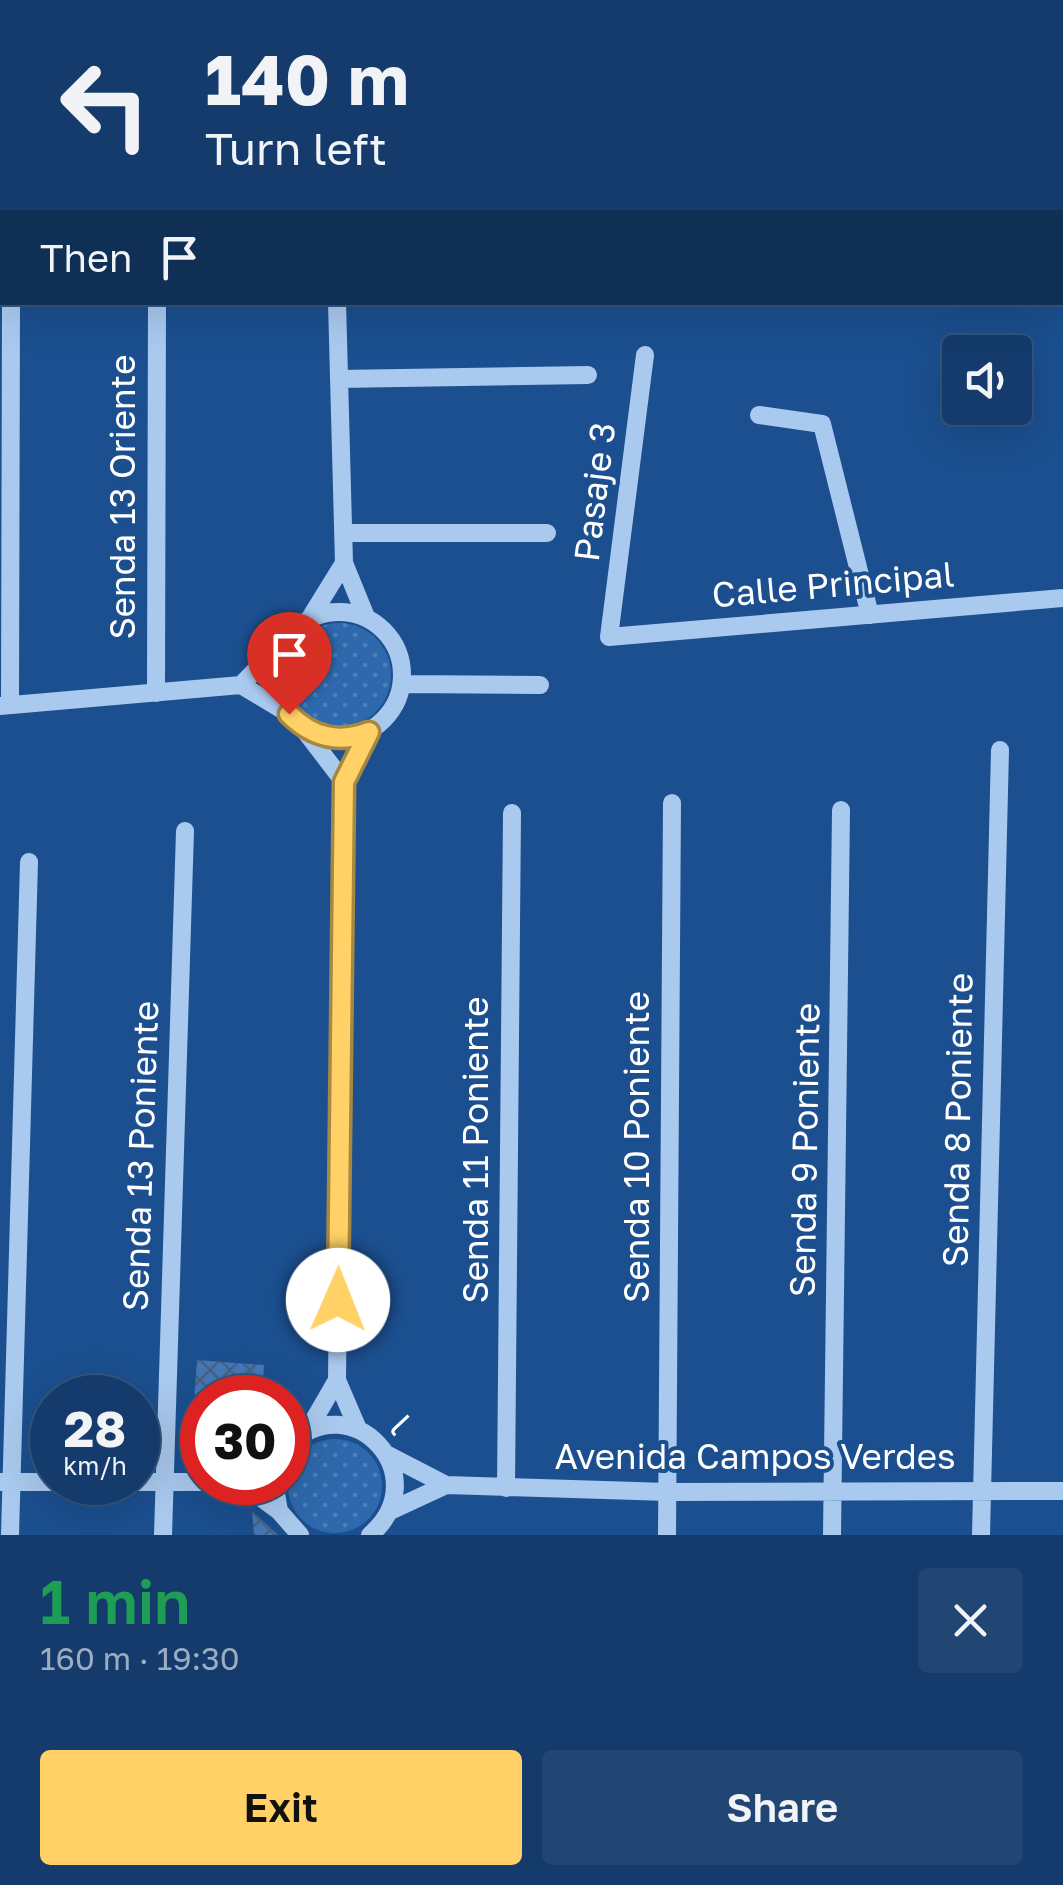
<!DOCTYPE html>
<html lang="en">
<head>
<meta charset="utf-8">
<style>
	:root { --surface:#143b6b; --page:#214673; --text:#f1f3f6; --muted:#9dadc1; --line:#33557e; --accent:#ffd166 }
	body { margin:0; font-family:"Golos Text",sans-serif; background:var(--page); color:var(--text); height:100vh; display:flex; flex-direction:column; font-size:38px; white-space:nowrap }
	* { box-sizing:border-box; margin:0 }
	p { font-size:32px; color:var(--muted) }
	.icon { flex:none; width:55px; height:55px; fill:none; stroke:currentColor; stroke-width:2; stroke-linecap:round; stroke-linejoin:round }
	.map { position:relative; height:1535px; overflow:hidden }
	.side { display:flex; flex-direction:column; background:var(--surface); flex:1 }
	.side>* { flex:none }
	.banner { position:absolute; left:0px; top:0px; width:1065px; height:305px; box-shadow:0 10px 40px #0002,0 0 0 2px var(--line); background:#143b6b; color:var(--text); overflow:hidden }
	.buttons { position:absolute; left:942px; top:335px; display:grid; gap:20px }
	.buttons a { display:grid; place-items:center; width:90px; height:90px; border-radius:10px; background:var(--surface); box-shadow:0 10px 40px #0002,0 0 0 2px var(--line); font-size:50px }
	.speed { position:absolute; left:30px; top:1375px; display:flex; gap:20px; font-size:50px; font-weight:700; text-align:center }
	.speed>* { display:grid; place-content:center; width:130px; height:130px; border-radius:50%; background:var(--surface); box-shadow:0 10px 40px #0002,0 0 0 2px var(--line); line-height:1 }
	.speed small { font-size:25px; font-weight:400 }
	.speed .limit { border:15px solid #d22; background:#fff; color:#111 }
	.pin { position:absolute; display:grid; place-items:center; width:85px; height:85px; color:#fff; margin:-102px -42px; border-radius:50% 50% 50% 0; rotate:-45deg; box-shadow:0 0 10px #0007 }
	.pin .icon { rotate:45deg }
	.me { position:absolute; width:110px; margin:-55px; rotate:1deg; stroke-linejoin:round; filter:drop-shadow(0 0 8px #0008) }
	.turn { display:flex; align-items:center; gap:35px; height:210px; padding:0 40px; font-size:45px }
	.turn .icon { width:130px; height:130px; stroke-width:2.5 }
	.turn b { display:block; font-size:70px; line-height:85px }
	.then { display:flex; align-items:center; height:95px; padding:0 40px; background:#0003; gap:20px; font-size:38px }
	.round { display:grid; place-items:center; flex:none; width:105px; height:105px; border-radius:10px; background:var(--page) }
	.headline { display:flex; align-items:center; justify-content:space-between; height:170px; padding:0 40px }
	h1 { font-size:60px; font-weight:600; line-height:75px; color:#1e9e55 }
	.cta { display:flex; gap:20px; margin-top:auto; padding:20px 40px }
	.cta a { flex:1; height:115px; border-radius:10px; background:var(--accent); color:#111; font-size:40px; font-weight:600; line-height:115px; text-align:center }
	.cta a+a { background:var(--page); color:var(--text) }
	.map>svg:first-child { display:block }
</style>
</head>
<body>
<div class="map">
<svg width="1063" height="1535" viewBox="0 0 1063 1535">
	<defs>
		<pattern id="grass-dots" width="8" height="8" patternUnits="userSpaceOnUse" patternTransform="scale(2.5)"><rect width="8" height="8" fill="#2e69ad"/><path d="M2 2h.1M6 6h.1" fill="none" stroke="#4d80b9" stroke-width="1.8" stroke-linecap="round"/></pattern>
		<pattern id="building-cross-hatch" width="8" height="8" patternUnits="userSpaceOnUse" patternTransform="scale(2.5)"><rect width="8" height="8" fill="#4478b7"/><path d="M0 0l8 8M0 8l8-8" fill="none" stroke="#486282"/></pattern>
	</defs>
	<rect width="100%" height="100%" fill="#1b4f8f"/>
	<!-- grass -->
	<path fill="url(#grass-dots)" d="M287 675a52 52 0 1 1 104 0a52 52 0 1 1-104 0Z
		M288 1486a47 47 0 1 1 94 0a47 47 0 1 1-94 0Z"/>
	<!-- building -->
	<path fill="url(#building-cross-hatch)" d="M197 1360 264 1365 262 1398H202V1429H192Z
		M252 1511 278 1535H254Z"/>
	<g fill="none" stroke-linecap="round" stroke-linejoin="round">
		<!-- minor -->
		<path stroke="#a9c9ee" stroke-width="18" d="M145 0 146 2
			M321 0 323 2
			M488 0 489 2
			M641 0V2
			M845 0V2
			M297 2 298 0
			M1000 2V0
			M0 4 2 22
			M1062 81H1063
			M0 88H2
			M337 302 344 563 366 617
			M645 355 609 637 1063 598
			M339 379 588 375
			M759 415 822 424 870 615
			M343 533H547
			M276 675a63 63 0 1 1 126 0a63 63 0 1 1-126 0Z
			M310 618 344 563
			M402 684 540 685
			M241 685 279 646
			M156 693 157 302
			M10 705 11 302
			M0 706 241 685 286 712
			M305 731 344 782
			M358 1429 337 1380 344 782 369 732
			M308 1430 337 1380
			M288 1446C352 1382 438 1477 370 1535
			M388 1455 446 1485 668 1492 1063 1491
			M0 1482H243
			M274 1482 279 1511 300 1535
			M241 1483 279 1511
			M506 1488 512 813
			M390 1511 446 1485
			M10 1535 29 862
			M163 1535 185 831
			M667 1535 672 803
			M832 1535 841 810
			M981 1535 1000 750"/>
	</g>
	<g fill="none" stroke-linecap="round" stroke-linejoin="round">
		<!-- route casing -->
		<g stroke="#a68842" stroke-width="25">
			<path id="route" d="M289 714C312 737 338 744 369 732L344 782 338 1300"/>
		</g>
		<!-- route -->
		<use href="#route" stroke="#ffd166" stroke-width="18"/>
	</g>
	<g text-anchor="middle" stroke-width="8" stroke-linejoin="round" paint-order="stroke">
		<!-- street labels -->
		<g font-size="35" fill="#fff" stroke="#1b4f8f">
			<text transform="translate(595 492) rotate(-83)" y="12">Pasaje 3</text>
			<text transform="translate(123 497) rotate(-90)" y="12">Senda 13 Oriente</text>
			<text transform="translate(833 585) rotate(-5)" y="12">Calle Principal</text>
			<text transform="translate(958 1120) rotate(-89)" y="12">Senda 8 Poniente</text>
			<text transform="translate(637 1147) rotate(-90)" y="12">Senda 10 Poniente</text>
			<text transform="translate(476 1150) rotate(-90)" y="12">Senda 11 Poniente</text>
			<text transform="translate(805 1150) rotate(-89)" y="12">Senda 9 Poniente</text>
			<text transform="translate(141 1156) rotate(-88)" y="12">Senda 13 Poniente</text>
			<text transform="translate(400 1425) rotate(47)" y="12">l</text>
			<text x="755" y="1469">Avenida Campos Verdes</text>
		</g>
	</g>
</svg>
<div class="buttons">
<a><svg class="icon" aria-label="sound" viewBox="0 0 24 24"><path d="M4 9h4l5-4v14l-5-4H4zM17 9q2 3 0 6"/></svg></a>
</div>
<div class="speed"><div>28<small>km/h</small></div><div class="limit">30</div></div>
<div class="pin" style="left:289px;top:714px;background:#d93025"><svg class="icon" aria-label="arrive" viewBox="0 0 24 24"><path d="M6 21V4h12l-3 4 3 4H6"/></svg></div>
<svg class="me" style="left:338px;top:1300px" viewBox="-20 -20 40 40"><circle r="19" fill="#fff"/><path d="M0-13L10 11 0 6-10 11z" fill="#ffd166"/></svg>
<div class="banner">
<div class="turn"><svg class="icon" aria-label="left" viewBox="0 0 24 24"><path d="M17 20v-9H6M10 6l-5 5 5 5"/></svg><div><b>140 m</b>Turn left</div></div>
<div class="then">Then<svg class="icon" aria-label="arrive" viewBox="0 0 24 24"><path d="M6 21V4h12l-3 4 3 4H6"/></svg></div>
</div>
</div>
<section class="side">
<div class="headline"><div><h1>1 min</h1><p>160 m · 19:30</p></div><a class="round"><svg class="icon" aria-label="close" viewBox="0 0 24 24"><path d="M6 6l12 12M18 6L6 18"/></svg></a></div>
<div class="cta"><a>Exit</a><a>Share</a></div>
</section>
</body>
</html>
